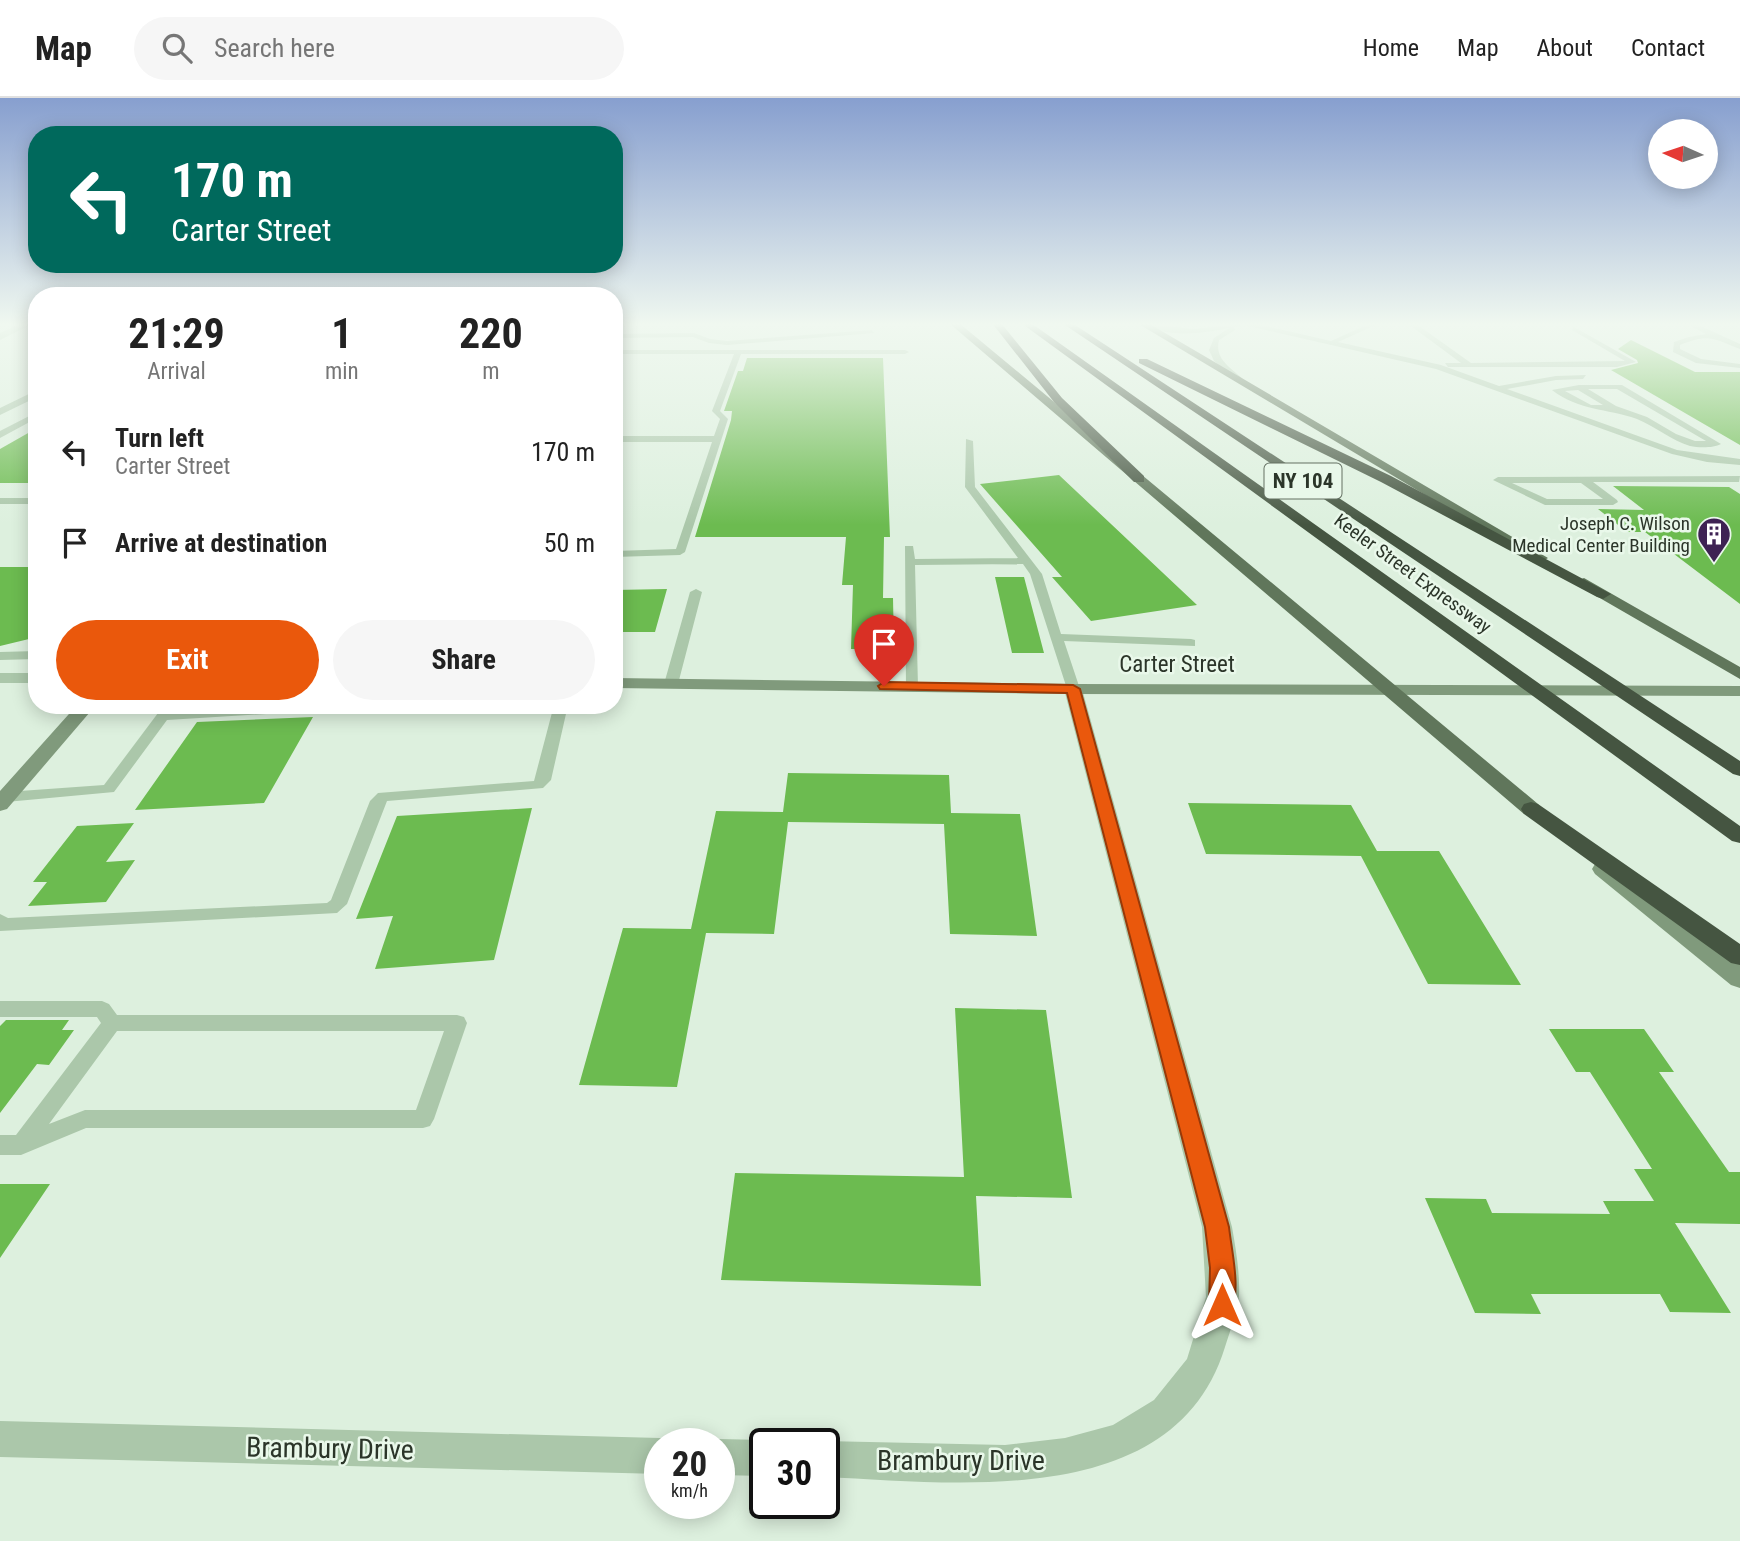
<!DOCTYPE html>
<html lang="en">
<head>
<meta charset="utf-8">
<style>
	:root { --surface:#fff; --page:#f6f6f6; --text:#222; --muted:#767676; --line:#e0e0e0; --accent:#ea580c }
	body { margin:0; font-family:"Roboto Condensed",sans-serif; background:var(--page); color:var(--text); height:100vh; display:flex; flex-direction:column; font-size:26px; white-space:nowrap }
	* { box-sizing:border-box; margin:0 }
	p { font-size:23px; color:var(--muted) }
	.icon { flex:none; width:38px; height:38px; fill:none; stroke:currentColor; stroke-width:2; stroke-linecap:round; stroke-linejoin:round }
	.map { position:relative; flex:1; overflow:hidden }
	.sheet { position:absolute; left:28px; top:189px; width:595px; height:427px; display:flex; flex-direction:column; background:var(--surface); border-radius:28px; box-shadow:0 4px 18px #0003 }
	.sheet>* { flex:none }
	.top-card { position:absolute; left:28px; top:28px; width:595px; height:147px; border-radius:28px; box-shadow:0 4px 18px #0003; background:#00695c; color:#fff; overflow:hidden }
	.needle { width:46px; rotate:273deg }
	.buttons { position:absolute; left:1648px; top:21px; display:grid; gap:14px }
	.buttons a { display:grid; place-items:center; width:70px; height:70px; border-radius:50%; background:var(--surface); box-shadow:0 4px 18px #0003; font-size:35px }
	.speed { position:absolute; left:644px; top:1330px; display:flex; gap:14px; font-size:35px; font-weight:700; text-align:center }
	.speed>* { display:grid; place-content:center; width:91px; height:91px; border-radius:50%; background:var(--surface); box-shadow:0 4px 18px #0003; line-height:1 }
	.speed small { font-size:18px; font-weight:400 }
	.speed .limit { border:4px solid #111; border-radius:10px; background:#fff; color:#111 }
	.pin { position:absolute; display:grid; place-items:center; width:60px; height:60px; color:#fff; margin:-72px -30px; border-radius:50% 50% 50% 0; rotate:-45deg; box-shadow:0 0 7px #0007 }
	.pin .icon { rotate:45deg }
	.me { position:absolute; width:77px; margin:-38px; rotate:0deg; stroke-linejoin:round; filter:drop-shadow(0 0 5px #0008) }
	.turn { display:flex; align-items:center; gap:24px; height:147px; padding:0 28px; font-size:32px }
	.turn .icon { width:91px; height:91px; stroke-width:2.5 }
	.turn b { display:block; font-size:49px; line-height:60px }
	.eta { display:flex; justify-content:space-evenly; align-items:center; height:119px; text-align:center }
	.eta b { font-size:42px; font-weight:700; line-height:49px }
	.cta { display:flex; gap:14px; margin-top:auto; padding:14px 28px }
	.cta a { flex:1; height:80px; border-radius:42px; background:var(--accent); color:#fff; font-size:28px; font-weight:700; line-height:80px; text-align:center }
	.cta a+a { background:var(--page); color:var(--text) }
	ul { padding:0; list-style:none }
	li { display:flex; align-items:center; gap:21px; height:91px; padding:0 28px }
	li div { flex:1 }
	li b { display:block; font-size:26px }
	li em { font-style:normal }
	header { display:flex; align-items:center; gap:42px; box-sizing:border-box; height:98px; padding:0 35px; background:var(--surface); border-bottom:2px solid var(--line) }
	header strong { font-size:33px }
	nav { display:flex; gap:38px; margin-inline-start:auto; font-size:24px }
	.search { width:490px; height:63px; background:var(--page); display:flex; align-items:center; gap:18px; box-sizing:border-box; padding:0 24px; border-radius:38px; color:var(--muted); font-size:26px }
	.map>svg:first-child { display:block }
</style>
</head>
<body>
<header>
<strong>Map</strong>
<div class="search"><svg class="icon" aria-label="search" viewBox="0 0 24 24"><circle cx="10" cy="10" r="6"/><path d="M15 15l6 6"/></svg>Search here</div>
<nav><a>Home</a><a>Map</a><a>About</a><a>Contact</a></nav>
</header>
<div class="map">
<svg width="1740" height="1443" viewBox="0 0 1740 1443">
	<rect width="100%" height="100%" fill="#ddf0de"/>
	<!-- building -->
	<path fill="#6cbb50" d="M1631 242 1695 274H1740V347L1611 272 1638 265 1637 262 1618 251Z
		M747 260H883L890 439H884L883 500H893L894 551H851L853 487H842L846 439H695L731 322 732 313H724L738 273H743Z
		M37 330V385H0V351Z
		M1059 377 1197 507 1091 523 1052 479H1062L980 386Z
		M1613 388 1729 389 1740 396V506L1645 434H1627L1598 411 1644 412Z
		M0 469H37V534L29 541 0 548Z
		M995 479H1024L1044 555H1012Z
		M667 491 655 534H614V492Z
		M313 619 264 705 135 712 197 624Z
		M788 675 949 677 951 715 1020 716 1037 838 950 836 944 726 788 724 774 836 706 835 677 989 579 987 623 830 691 831 716 713 783 714Z
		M1188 705 1351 707 1377 753H1439L1521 887 1428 886 1361 758 1206 756Z
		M532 710 494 862 375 871 393 818 356 821 397 718Z
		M134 725 106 764 135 762 106 804 28 808 47 784H33L77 728Z
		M955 910 1046 912 1072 1100 976 1098 981 1188 721 1182 735 1075 964 1079Z
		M6 922H69L62 932H74L49 967 37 966 0 1015V928Z
		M1549 931H1644L1674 974H1659L1729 1074H1740V1126L1675 1125 1731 1215 1670 1214 1660 1196H1531L1541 1216 1475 1215 1425 1100 1486 1101 1492 1115 1610 1116 1603 1103H1654L1634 1071H1652L1590 974H1576Z
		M0 1086H50L0 1160Z"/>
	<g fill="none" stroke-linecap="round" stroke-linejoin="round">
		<!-- lane -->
		<path fill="#abc7aa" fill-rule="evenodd" d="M1139 225 1193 231 1253 225 1331 243 1371 225H1380L1338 244 1441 267 1499 288 1556 278 1586 277 1583 281 1556 282 1507 291 1677 352 1740 361V367L1707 364 1672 356 1436 271 1244 227 1234 229 1235 232 1219 242C1214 261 1231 270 1244 282L1241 286 1214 263 1209 252 1214 240 1229 230C1200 236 1165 240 1139 225Z
			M1407 225H1415L1471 265 1625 263 1572 232 1574 229 1636 264 1617 269H1448L1445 265H1461Z
			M1685 225H1694L1740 246V251C1713 241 1710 235 1680 247V251L1701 261 1740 266V270L1696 265 1673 254 1674 244 1689 239 1706 236Z
			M872 232 874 235 727 247 709 245 693 239 614 240V236L694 235 710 241 727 243Z
			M614 252H905L909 254 905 256H741L720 313 728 321 685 454 680 457 614 459V453L676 451 712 344H614V338H714L720 321 712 313 734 256H614Z
			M1579 287H1622L1721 346C1714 350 1699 350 1690 348 1671 342 1656 329 1637 321 1606 310 1579 313 1552 292ZM1588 291H1617L1706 343H1695L1676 336 1647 319 1616 308ZM1578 292 1603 307H1591L1565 293Z
			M37 314V320L0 340V333Z
			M966 341 973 343 975 389 1042 476 1061 536 1191 541 1195 542V548L1064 543 1080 591 1073 595 1068 594 1030 476 1023 466 915 467 918 589 916 592H906L905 448H913L915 461 1018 460 965 389Z
			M1740 378 1739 384H1593L1617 402 1618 404 1613 407H1545L1493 382 1498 379ZM1512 385H1581L1603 401H1547Z
			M0 400H37V406H0Z
			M696 491 702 494 678 586 676 589H666L664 586 690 494Z
			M37 553V561L0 562V554Z
			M274 607H354L347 611 167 622 114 694 6 704 0 702 1 696 6 694 104 687 158 615Z
			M554 607H568L551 682 543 690 387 703 347 806 337 815 0 833V816L8 820 327 805 331 802 370 703 378 695 534 683Z
			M0 903H102L109 906 117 917H457L464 919 467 925 434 1021 430 1028 423 1030H86L21 1057H0V1037H16L101 925 97 919H0ZM117 933H444L416 1012H85L49 1026Z"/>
		<!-- street -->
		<path fill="#abc7aa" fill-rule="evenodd" d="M22 225H34L0 242V235Z
			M37 292V299L0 317V310Z
			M0 575H37V585H0Z
			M1073 586 1082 591 1232 1129C1236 1152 1240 1175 1239 1198 1237 1215 1230 1233 1225 1249 1175 1413 958 1385 824 1379V1346H817L824 1343 1005 1347 1065 1340 1113 1327 1154 1302 1187 1261 1206 1199 1202 1129 1064 591Z
			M0 1323 660 1340 673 1346H660V1376L0 1359Z
			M719 1341 765 1342 775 1346H765V1378L719 1377V1346H707Z"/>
		<!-- secondary -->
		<path fill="#809a7c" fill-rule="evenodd" d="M614 580 1073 586 1740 588V598L1073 596 614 590Z
			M77 607H96L7 711 0 713V693Z
			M1603 763 1611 766 1740 866V890L1731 887 1595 776 1592 771 1595 766Z"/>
		<!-- primary -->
		<path fill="#60765b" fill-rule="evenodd" d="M949 225H959L1538 706 1541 711 1538 716H1524Z
			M1137 225H1148L1548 460 1541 464 1536 463Z
			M1584 480 1740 569V581L1579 488 1576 485 1579 482Z"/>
		<!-- highway -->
		<path fill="#455541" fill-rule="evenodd" d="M992 225H1001L1062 300 1144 378V384H1134L1054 304Z
			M1021 225H1031L1740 728V745L1732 743Z
			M1062 225H1072L1740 663V678L1733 676Z
			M1139 261H1147L1391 378 1611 496 1603 501 1597 499 1381 384 1139 265Z
			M1531 704 1538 706 1740 846V867L1731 865 1524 716 1521 711 1524 706Z"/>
	</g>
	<!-- sky -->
	<linearGradient id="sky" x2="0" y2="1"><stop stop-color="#879fcf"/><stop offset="0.53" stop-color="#f0f8f0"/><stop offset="1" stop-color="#f0f8f0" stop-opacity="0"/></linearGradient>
	<rect width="1740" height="427" fill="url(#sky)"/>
	<!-- route -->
	<path fill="#ea580c" stroke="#983908" stroke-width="2" d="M884 584 1073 587 1080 591 1229 1129C1232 1156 1241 1190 1231 1216L1222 1219 1213 1216 1209 1207 1210 1170 1205 1129 1067 595 880 591 878 588Z"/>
	<!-- icons -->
	<defs>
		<g id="building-pin" transform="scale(1.75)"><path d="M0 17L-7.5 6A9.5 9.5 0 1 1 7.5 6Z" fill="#3e2253" stroke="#e9f8ea"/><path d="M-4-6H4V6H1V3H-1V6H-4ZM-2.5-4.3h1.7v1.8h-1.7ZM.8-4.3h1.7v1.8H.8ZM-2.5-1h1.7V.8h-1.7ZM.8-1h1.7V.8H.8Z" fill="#fff"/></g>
	</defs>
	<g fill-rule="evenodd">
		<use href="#building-pin" x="1714" y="436"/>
	</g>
	<g text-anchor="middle" stroke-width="5" stroke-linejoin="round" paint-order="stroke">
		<!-- far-poi labels -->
		<g font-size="19" fill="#2b3529" stroke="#e9f8ea" text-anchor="end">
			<text x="1690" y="432">Joseph C. Wilson<tspan x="1690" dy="22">Medical Center Building</tspan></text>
		</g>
		<!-- far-street labels -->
		<g font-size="19" fill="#2b3529" stroke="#e9f8ea">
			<text transform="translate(1413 475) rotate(36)" y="7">Keeler Street Expressway</text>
		</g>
		<!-- shield labels -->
		<rect fill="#e9f8ea" stroke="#647063" stroke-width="2" x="1264.5" y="365.5" width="77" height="35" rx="5"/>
		<g font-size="21" font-weight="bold" fill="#2b3529">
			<text x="1303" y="390">NY 104</text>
		</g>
		<!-- street labels -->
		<g font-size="23" fill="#2b3529" stroke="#e9f8ea">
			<text x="1177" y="574">Carter Street</text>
		</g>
		<!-- near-street labels -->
		<g font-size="28" fill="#2b3529" stroke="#e9f8ea">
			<text transform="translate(330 1350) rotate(1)" y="10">Brambury Drive</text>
			<text x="961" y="1372">Brambury Drive</text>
		</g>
	</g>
</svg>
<div class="buttons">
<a><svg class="needle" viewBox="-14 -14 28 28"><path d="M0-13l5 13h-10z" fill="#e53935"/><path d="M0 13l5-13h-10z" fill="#767676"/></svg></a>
</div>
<div class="speed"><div>20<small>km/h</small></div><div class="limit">30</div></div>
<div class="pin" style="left:884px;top:588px;background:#d93025"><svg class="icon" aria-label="arrive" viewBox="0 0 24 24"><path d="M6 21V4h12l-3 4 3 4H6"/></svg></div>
<svg class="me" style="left:1222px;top:1207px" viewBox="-20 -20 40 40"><path d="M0-17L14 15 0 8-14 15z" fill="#ea580c" stroke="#fff" stroke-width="4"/></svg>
<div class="top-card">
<div class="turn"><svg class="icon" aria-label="left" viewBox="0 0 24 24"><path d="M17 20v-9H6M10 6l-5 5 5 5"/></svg><div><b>170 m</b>Carter Street</div></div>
</div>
<section class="sheet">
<div class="eta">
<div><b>21:29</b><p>Arrival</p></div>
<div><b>1</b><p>min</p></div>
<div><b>220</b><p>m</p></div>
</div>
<ul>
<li><svg class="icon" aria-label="left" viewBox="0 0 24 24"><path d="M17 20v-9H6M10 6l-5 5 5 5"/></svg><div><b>Turn left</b><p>Carter Street</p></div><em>170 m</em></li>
<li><svg class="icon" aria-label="arrive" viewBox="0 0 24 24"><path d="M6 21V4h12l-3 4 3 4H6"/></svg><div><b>Arrive at destination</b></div><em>50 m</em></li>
</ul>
<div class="cta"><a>Exit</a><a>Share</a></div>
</section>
</div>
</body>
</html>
